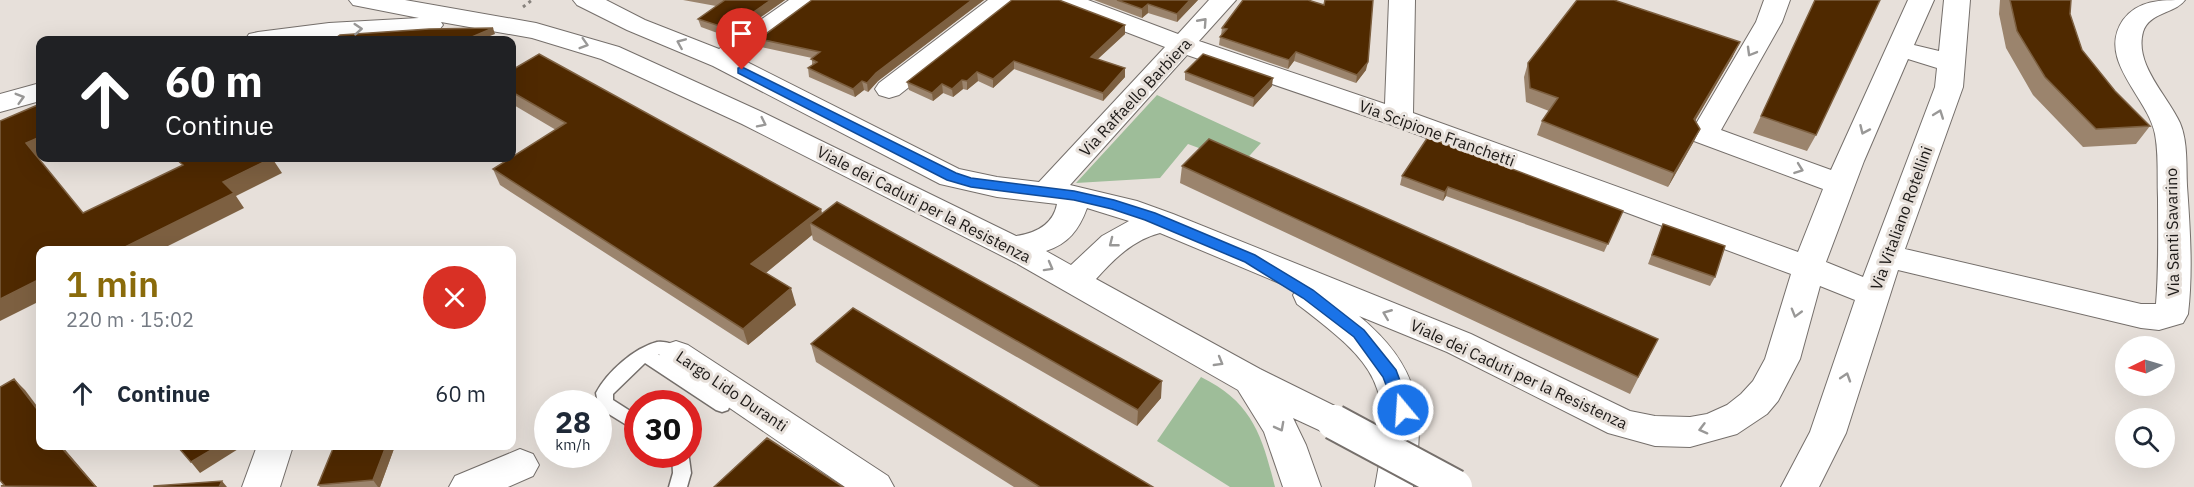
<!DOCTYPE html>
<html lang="en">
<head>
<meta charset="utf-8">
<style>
	:root { --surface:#fff; --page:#f6f6f7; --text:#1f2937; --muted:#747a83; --accent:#8a6b0b }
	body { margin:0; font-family:"IBM Plex Sans",sans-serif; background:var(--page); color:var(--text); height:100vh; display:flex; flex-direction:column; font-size:22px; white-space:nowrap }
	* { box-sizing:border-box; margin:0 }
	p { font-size:20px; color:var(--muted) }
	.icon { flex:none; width:33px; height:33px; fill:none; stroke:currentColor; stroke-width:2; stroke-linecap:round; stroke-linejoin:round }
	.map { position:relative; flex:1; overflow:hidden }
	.panel { position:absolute; left:36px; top:246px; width:480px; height:204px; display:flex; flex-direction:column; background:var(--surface); border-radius:12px; box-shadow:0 6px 24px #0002 }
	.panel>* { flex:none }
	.hud { position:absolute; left:36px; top:36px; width:480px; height:126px; border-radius:12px; box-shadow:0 6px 24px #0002; background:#202124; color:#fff; overflow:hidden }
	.needle { width:39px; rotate:265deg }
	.fabs { position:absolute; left:2115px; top:336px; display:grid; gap:12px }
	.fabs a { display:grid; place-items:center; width:60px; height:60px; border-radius:50%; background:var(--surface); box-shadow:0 6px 24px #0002; font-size:30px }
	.speed { position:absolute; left:534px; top:390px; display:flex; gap:12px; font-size:30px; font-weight:700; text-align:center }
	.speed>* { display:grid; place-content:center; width:78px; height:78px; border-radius:50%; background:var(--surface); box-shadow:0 6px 24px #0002; line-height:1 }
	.speed small { font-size:15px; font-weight:400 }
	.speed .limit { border:9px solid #d22; background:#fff; color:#111 }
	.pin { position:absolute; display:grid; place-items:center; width:51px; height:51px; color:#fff; margin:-62px -26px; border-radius:50% 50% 50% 0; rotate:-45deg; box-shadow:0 0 6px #0007 }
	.pin .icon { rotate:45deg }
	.me { position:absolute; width:66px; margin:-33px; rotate:342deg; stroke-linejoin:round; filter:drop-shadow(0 0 4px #0008) }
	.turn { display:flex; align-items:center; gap:21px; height:126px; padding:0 30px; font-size:27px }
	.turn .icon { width:78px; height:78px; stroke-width:2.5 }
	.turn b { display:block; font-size:42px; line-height:51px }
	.round { display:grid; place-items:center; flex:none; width:63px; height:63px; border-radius:32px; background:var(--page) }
	.overview { display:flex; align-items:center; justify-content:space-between; height:102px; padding:0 30px }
	h1 { font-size:36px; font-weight:600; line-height:45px; color:var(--accent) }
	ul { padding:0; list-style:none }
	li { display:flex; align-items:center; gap:18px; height:90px; padding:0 30px }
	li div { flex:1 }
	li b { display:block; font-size:22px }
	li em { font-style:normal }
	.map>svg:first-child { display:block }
</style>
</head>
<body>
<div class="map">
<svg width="2194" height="487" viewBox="0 0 2194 487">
	<rect width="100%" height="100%" fill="#e7e0da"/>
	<!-- green -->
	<path fill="#9ebd99" d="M1157 95 1261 143 1242 164 1188 144 1160 178 1076 183Z
		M1201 377C1252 402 1262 435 1275 487H1230L1157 441Z"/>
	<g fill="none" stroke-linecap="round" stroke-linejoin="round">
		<!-- lane casing -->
		<g stroke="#756f6b" stroke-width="3">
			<path id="lane" d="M657 342C667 341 679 345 684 354L682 358 676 360 663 354H658L728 400 730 405 728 410 722 412 716 410 645 363 613 394V400L638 416V432L599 408 596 393C607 372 634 348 657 342Z
				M688 451 691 473 687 487H669L673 473 672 454H688Z"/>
		</g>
		<!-- street casing -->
		<g stroke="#756f6b" stroke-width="2">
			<path id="street" d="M349 0H405L536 23 619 47 762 112 1016 236C1036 233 1053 225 1057 204L997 197 940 184 713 66 627 30 577 5 573 0H606L645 20 719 49 789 0H819L815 5 741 59 959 169 997 177 1039 182 1165 47 1056 5 1052 0H1088L1178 34 1209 0H1236L1199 41 1385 104 1389 0H1415L1413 113 1798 252 1823 189 1694 141 1690 134 1756 22 1764 0H1790L1782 22 1721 130 1831 170 1908 0H1934L1914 45 1939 51 1944 0H1970L1963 87 1905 249 2141 304H2156C2159 269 2158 234 2158 198 2157 177 2159 155 2155 134 2148 97 2096 60 2123 20 2138 0 2160 0 2185 0 2175 14 2149 12 2143 32 2134 65 2168 96 2180 123 2188 142 2186 166 2187 186 2190 228 2193 272 2188 314L2183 323 2159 330 2141 328 1898 270 1846 433 1819 487H1781L1810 432 1855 300 1820 286 1800 359 1778 401 1767 414 1737 434 1690 447 1655 446 1608 433 1447 352 1359 316C1421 367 1426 412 1413 487H1375C1395 384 1377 365 1297 304L1293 295 1296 290 1160 233C1133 240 1114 259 1096 279L1260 369 1347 412 1352 422 1347 432 1334 437 1293 418 1306 445 1321 487H1283L1264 432 1238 390 1016 263 742 124 601 59 532 38 441 22 443 25 439 30 430 33 316 40H245L249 34 258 32 329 23 419 18 353 5ZM1187 55 1389 124 1791 274 1765 359 1753 381 1741 394 1727 405 1707 414 1690 417 1655 416 1630 411 1471 334 1173 214 1137 201 1070 185ZM1908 59 1937 68 1935 87 1863 277 1826 262 1864 161ZM1087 208 1129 221 1102 236 1071 265 1046 251C1068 244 1079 230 1087 208Z
				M988 0H1017L1013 5 899 95 889 98 879 95 875 89 879 83Z
				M40 83V101L0 112V94Z
				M676 341 688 345 888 476 894 487H845L664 363 659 354 664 345Z
				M257 446H293L280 487H242Z
				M520 449 533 454 539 465 533 476 508 487H449L455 476Z"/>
		</g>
		<!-- path -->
		<path stroke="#87827d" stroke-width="3" stroke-dasharray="3 4" stroke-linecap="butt" d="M523 7 532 0"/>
		<!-- lane -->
		<use href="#lane" fill="#fff" fill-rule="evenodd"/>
		<!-- street -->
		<use href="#street" fill="#fff" fill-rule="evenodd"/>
		<!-- street-bridge casing -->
		<g stroke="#756f6b" stroke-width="38" stroke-linecap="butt">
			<path id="street-bridge" d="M1334 422 1455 487"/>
		</g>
		<!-- street-bridge -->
		<use href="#street-bridge" stroke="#fff" stroke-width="34"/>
	</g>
	<!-- wall -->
	<path fill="#9b846d" d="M683 0H785L731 38 701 27 698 19 716 6Z
		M812 0H984L878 81 868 92 864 90 855 97 809 77 808 68 812 65V58L761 47 759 39Z
		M1094 0H1198L1177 22 1148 13 1142 18Z
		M1815 0 1816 135 1807 151 1753 133Z
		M2000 0H2071L2070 14 2082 50 2115 91 2150 126 2136 144 2083 147 2033 95 2006 48 1999 14Z
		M1125 25V34L1098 59 1125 77 1103 101 1014 69 993 88 978 81 967 90 963 89 953 97 943 93 933 101 909 90 907 82Z
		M1222 28 1366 70 1356 83 1294 61 1288 69 1219 45 1220 37 1221 35Z
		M1733 56 1695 120 1700 129 1693 143 1668 187 1537 135 1542 121 1549 111 1526 102 1524 77 1528 63Z
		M512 70 821 209 822 214 1161 398 1137 426 813 240 812 235 766 273 796 305 748 345 500 185 493 169 556 130 512 104Z
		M1185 72 1272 86 1253 107 1185 80Z
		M1182 166 1658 339 1630 394 1180 183Z
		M1402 176 1623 211 1604 252 1446 196 1443 201 1400 185Z
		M1663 224 1715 277 1710 286 1648 264Z
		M811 344 1153 487H1014L816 362Z
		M395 446 380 487H320L318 485Z"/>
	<!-- shaded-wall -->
	<path fill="#7d6041" d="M771 0H785L731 38 729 29Z
		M972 0H984L878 81 868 92 867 83 876 73Z
		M1190 0H1198L1177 22V14Z
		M1148 4V13L1142 18V9Z
		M1125 25V34L1091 65V57Z
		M493 28 495 34 480 40H465Z
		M1740 42 1733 56 1688 133 1694 119Z
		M1296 52 1294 61 1288 69 1289 60Z
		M1014 61V69L993 88V79Z
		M1368 62 1366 70 1356 83 1357 75Z
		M1125 68V77L1103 101V93Z
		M977 72 978 81 967 90V81Z
		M1273 78 1272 86 1253 107 1254 98Z
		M962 80 963 89 953 97 952 89Z
		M862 81 864 90 855 97 853 89Z
		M942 84 943 93 933 101 932 93Z
		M1700 129 1693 143 1668 187 1674 173Z
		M40 137V157L38 158 26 143Z
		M272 158 282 173 236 196 244 208 160 250H119L223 182Z
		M1448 187 1446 196 1443 201 1445 192Z
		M821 209 824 225 810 223 812 235 756 281 751 264Z
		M40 279V301L0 321V299Z
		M791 288 796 305 748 345 743 329Z
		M14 379 25 390 40 410V413Z
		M1162 381 1161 398 1137 426 1138 410Z
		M60 446H62L97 487H96Z
		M218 446H243L200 473 191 462Z
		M386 446H395L380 487H378L373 480Z
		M222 481 227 487H219Z"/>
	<!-- building -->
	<path fill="#4f2900" stroke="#7d6041" stroke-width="1.5" d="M725 0H771L729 29 698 19Z
		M812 0H972L876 73 867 83 862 81 853 89 808 68 817 62 811 59 820 52 759 39Z
		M1012 0H1059L1125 25 1091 57 1125 68 1103 93 1014 61 993 79 977 72 967 81 962 80 952 89 942 84 932 93 907 82Z
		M1117 0H1190L1177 14 1148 4 1142 9Z
		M1243 0H1308L1324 5 1325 0H1373L1368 62 1357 75 1296 52 1289 60 1220 37 1227 29 1222 28Z
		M1577 0H1614L1740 42 1694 119 1700 129 1674 173 1542 121 1558 98 1530 88 1528 63Z
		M1815 0H1880L1816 135 1761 116Z
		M2010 0H2071L2070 14 2082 50 2115 91 2150 126 2096 129 2045 77 2017 31Z
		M493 28 465 40H333L340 35 429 29Z
		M539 54 821 209 751 264 791 288 743 329 493 169 566 123 512 92V70Z
		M1203 54 1273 78 1254 98 1185 72Z
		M40 104V137L26 143 83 213 183 165 175 158H272L223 182 234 193 119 250H40V279L0 299V121Z
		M1428 137 1623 211 1608 244 1448 187 1445 192 1402 176Z
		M1209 139 1658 339 1638 377 1182 166Z
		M837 202 1162 381 1138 410 810 223Z
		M1663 224 1725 246 1715 277 1652 255Z
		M286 247 290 250H280Z
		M853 308 1153 487H1040L811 344Z
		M14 379 40 413V446H60L96 487 1 486 4 485 0 480V387Z
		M767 438 843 487H714Z
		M179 446H218L191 462 178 447Z
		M334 446H386L373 480 318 485Z
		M222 481 219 487H154V486Z"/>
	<!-- one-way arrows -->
	<defs><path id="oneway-chevron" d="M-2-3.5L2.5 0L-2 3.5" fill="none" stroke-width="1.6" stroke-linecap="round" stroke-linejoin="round" transform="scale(1.5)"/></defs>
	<g stroke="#999897">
		<use href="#oneway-chevron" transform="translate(1203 22) rotate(-48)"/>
		<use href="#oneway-chevron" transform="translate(358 29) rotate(-4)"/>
		<use href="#oneway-chevron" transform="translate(681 43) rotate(-157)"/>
		<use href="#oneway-chevron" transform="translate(584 44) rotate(17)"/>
		<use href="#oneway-chevron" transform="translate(1751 52) rotate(120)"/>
		<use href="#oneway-chevron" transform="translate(20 98) rotate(-16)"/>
		<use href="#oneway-chevron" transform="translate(1939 114) rotate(-70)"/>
		<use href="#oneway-chevron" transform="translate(762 123) rotate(26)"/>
		<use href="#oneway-chevron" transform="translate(1864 130) rotate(114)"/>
		<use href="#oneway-chevron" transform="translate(1799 169) rotate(20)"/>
		<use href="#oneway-chevron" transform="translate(1113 243) rotate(142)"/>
		<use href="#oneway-chevron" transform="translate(1049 267) rotate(29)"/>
		<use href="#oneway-chevron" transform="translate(1796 313) rotate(106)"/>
		<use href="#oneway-chevron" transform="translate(1387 314) rotate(-158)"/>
		<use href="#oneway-chevron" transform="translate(1219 362) rotate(30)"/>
		<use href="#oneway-chevron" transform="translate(1846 377) rotate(-72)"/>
		<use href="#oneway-chevron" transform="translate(1280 427) rotate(62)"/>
		<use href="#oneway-chevron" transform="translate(1703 429) rotate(165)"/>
	</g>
	<!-- route -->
	<path fill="#1a73e8" stroke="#114b97" stroke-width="1.5" d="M742 67 956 173 971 178 1074 191 1114 200 1155 213 1255 255 1313 290 1364 330 1396 370 1411 410 1408 414 1403 416 1397 414 1383 377 1354 337 1303 298 1245 262 1145 220 1112 209 1074 200 971 187 947 180 738 73V68Z"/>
	<g text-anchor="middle" stroke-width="6" stroke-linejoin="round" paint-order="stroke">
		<!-- street labels -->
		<g font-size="16" fill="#1d1a18" stroke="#e7e0da">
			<text transform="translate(1135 97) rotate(-47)" y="6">Via Raffaello Barbiera</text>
			<text transform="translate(1437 133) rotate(20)" y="6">Via Scipione Franchetti</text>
			<text transform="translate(924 204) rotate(27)" y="6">Viale dei Caduti per la Resistenza</text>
			<text transform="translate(1901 218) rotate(-70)" y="6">Via Vitaliano Rotellini</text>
			<text transform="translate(2172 232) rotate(-91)" y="6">Via Santi Savarino</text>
			<text transform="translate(1519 374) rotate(25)" y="6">Viale dei Caduti per la Resistenza</text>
			<text transform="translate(732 391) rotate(34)" y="6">Largo Lido Duranti</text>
		</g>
	</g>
</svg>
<div class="fabs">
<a><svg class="needle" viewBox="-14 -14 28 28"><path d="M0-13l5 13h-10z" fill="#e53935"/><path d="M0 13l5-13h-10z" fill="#747a83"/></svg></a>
<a><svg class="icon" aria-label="search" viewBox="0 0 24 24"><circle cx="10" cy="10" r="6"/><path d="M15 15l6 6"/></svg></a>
</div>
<div class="speed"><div>28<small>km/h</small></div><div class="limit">30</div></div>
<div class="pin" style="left:742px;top:70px;background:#d93025"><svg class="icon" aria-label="arrive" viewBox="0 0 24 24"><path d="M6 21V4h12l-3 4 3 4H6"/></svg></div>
<svg class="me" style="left:1403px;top:410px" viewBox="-20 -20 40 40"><circle r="17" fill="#1a73e8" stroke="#fff" stroke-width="3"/><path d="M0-11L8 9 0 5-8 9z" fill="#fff"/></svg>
<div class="hud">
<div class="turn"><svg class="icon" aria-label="ahead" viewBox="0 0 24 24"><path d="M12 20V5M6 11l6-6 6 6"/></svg><div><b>60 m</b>Continue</div></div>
</div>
<section class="panel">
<div class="overview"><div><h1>1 min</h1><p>220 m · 15:02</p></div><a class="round" style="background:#d93025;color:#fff"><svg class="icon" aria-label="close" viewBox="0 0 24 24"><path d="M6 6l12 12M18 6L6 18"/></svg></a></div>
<ul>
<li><svg class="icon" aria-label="ahead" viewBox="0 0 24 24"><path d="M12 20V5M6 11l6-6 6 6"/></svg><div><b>Continue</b></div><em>60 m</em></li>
</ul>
</section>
</div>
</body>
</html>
